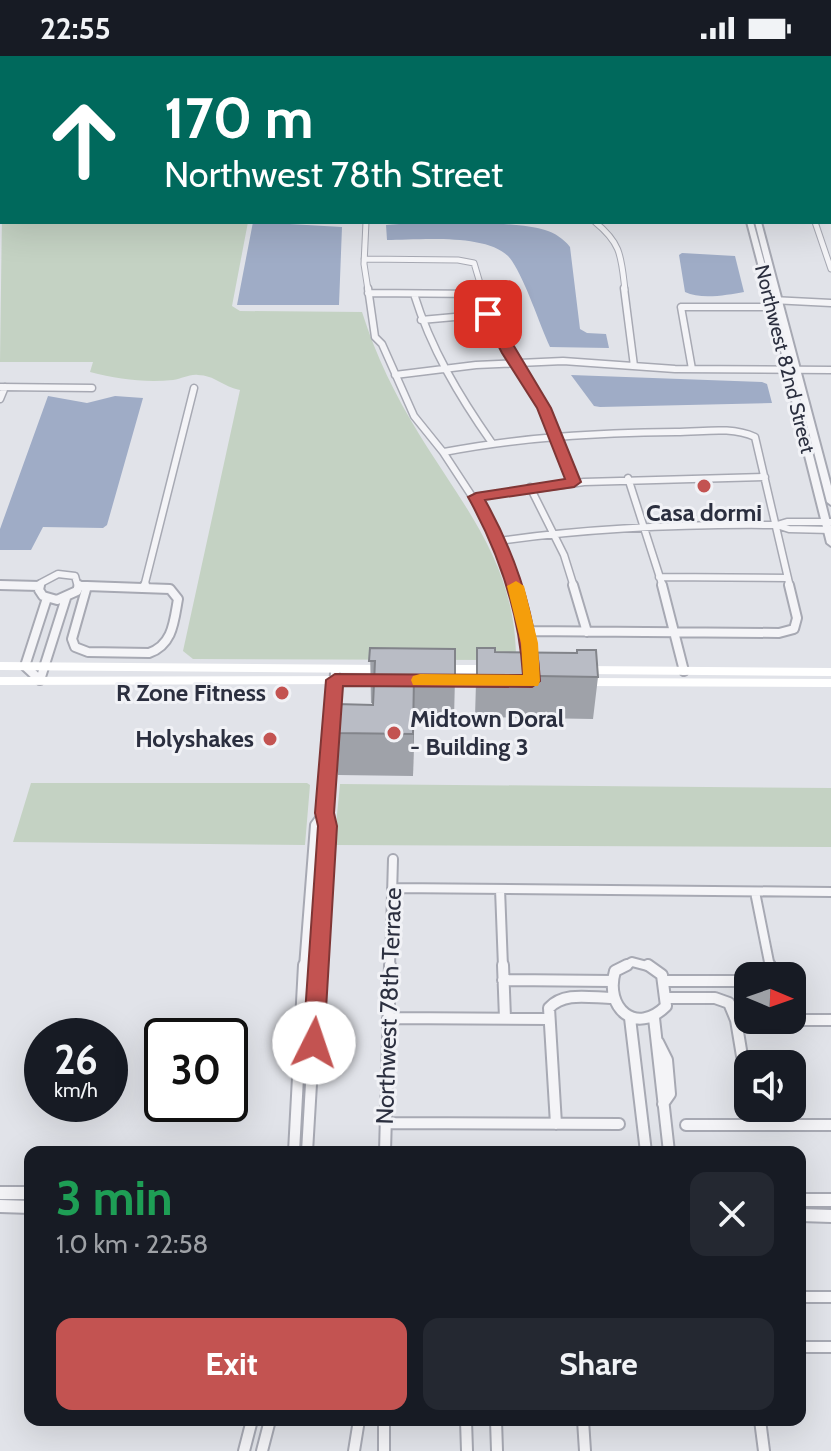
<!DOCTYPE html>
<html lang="en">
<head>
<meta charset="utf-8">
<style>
	:root { --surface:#171b24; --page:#242831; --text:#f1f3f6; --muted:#9ea1a6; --accent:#c35351 }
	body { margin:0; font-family:Cabin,sans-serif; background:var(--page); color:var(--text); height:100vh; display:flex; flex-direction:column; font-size:30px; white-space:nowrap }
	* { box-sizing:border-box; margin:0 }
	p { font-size:26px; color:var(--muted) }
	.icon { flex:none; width:44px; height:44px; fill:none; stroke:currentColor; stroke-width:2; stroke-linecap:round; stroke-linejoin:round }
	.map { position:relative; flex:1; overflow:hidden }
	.sheet { position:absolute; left:24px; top:1090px; width:782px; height:280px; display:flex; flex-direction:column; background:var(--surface); border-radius:16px; box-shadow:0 8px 32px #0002 }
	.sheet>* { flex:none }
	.hud { position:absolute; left:0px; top:0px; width:832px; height:168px; box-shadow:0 8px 32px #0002; background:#00695c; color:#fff; overflow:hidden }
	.needle { width:52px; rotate:92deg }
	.controls { position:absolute; left:734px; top:906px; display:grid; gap:16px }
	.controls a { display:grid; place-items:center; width:72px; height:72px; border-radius:16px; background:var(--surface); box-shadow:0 8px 32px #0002; font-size:40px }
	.speed { position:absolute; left:24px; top:962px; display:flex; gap:16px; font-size:40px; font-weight:700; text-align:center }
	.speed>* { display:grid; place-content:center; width:104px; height:104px; border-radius:50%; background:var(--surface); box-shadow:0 8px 32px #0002; line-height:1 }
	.speed small { font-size:20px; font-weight:400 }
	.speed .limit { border:4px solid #111; border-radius:12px; background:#fff; color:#111 }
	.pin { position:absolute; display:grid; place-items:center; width:68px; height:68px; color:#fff; margin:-34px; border-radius:16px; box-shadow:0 4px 12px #0006 }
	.me { position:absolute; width:88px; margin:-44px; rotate:4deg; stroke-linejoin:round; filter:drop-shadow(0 0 6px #0008) }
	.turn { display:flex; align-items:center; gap:28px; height:168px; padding:0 32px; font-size:36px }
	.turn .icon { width:104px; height:104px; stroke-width:2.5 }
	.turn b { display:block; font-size:56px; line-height:68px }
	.round { display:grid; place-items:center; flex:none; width:84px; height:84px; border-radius:16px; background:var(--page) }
	.headline { display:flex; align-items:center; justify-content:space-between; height:136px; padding:0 32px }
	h1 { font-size:48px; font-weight:700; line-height:60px; color:#1e9e55 }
	.primary-button { display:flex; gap:16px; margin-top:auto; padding:16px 32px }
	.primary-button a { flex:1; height:92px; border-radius:16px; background:var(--accent); color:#fff; font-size:32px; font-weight:700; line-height:92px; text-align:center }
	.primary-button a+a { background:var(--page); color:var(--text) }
	.status { display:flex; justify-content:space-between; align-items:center; height:56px; padding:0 40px; background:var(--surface); direction:ltr }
	.status svg { height:22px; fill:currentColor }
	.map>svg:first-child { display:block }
</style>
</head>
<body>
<div class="status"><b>22:55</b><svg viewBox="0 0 49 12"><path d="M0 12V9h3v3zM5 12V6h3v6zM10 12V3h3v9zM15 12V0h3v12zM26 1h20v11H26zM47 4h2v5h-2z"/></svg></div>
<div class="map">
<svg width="831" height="1395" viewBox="0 0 831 1395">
	<rect width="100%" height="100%" fill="#e1e3e9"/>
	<!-- green -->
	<path fill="#c4d2c3" d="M2 157V166H248L232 250 240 255 362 256C376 300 395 339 419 378 464 451 514 507 516 598L496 604 193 603 183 595 240 334C224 331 214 319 198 319 189 318 182 323 173 324 144 327 118 323 90 316L93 306H0Z
		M31 727H307L310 729 305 789 13 786Z
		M340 728 831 732V791L334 789Z"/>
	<!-- water -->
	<path fill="#9facc6" d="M253 166 342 171 339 249H237Z
		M386 169C421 166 512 164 545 174 555 177 564 183 570 191L580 273 587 277 606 278 609 292 550 291C539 267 526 226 512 205 494 176 418 184 387 184Z
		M682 197 735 200 744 236C727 239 701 244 685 236L679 199Z
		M571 319 762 326 767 328 772 347 600 351 594 350Z
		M48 340 87 347 115 340 143 342 107 469 103 472 43 471 31 494H0V473Z"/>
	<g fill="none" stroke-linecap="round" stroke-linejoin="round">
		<!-- minor-far3 casing -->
		<g stroke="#a7a9b3" stroke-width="7">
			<path id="minor-far3" d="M425 0 441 2
				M0 29 2 26
				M366 166 364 208 368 234
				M595 166C622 188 621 201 625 234
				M815 166 831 213
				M364 203 458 204 474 207 482 234"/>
		</g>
		<!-- minor-far2 casing -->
		<g stroke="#a7a9b3" stroke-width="9">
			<path id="minor-far2" d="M368 232 375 281 382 288 414 360 443 396 479 451 516 531
				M481 232 490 262 544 352 574 426
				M624 232 634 310
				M368 237 482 238
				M414 238C431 293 459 340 492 387
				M772 244 831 247
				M421 264 488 258
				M692 313 681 251H773
				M395 319 476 309 563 305 675 313 831 314
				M0 331 92 332
				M0 343 5 331
				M444 396C521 381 598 377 676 376 703 376 730 370 755 381L790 531
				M628 422 663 531
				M530 431 564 499 574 531
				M476 441 584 426 765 421
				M777 469 787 466H831
				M499 485C591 472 684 468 777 469L789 473 831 474
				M659 521 788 522
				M0 529 39 530
				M79 530H87
				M87 530 122 531
				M40 531 41 527 58 518 75 520 78 531
				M144 531 194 332"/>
		</g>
		<!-- minor-far1 casing -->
		<g stroke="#a7a9b3" stroke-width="12">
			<path id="minor-far1" d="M0 529 39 530
				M40 529 39 534 43 540 57 544 77 535 79 529
				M515 529 527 572 531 606
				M573 529 587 576
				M662 529 684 615
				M79 530H87
				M87 530 170 533 178 543C174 565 173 589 149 597L88 596 75 591 72 583Z
				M144 532 145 529
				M47 542 25 610 40 624 66 542
				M527 575 779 577 794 573 797 562 789 529
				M392 832 831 836
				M500 833 503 911
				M755 836 770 911
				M304 911 315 769 324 757
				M318 911 327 770 324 757 335 617
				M390 911 393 803
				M623 911 632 906 651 911"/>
		</g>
		<!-- minor casing -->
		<g stroke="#a7a9b3" stroke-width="14">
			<path id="minor" d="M503 909 505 962
				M627 909 615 915C604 952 636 980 666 950L662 919 648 909
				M770 909 772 920
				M503 924 612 925
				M664 925H748
				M667 942H715L729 947 736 964 748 1036
				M388 962 549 963
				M630 962 646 1096
				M654 962 669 1096
				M736 964H831
				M658 986 667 1004 670 1038 663 1048
				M751 1052 754 1069
				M385 1067 619 1068
				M556 1068 549 952C564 935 591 942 613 942
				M686 1069H831
				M294 1096 304 909
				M307 1096 318 909
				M385 1096 390 909
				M800 1241H831
				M800 1291H831
				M384 1364V1395
				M466 1364 467 1395
				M496 1364 497 1395
				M583 1364 585 1395
				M760 1364 764 1395
				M244 1395 252 1364
				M262 1395 270 1364
				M354 1395 359 1364"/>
		</g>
		<!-- tertiary casing -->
		<g stroke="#a7a9b3" stroke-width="4">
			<path id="tertiary" d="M535 0H546L551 2H540Z
				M556 0H567L572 2H561Z
				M709 0H715L716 2H710Z
				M830 75H831V80H830Z
				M830 110H831L830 115Z
				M747 166H753L778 257 755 166H761L831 430V449L827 446 797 330 803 360 831 470V490L827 487 795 360 786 314Z
				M0 1131H30V1143H0Z
				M800 1138H831V1150H800Z
				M0 1144 30 1145V1157L0 1156Z
				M800 1153 831 1154V1166L800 1165Z"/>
		</g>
		<!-- primary casing -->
		<g stroke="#a2a6b3" stroke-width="4">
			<path id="primary" d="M53 0H59L58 2H52Z
				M64 0H70L69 2H63Z
				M0 105H2V113H0Z
				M0 129H2V136H0Z"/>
		</g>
		<!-- minor-far3 -->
		<use href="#minor-far3" stroke="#f4f4f7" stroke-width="5"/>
		<!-- minor-far2 -->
		<use href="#minor-far2" stroke="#f4f4f7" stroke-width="6"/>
		<!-- minor-far1 -->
		<use href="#minor-far1" stroke="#f4f4f7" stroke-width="8"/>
		<!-- minor -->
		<use href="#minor" stroke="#f4f4f7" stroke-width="10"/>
		<!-- tertiary -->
		<use href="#tertiary" fill="#f4f4f7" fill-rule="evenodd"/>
		<!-- secondary -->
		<path fill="#fff" fill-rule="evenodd" d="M0 606 383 609 388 613 383 617 0 614Z
			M441 609H491L496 613 491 617H441L436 613Z
			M585 610 831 612V620L585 618 580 614Z
			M383 620 388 624 383 628 0 629V621Z
			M441 620 487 621 492 625 487 629 441 628 436 624Z
			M585 622 831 623V631L585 630 580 626Z"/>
		<!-- primary -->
		<use href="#primary" fill="#fff" fill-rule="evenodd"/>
	</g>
	<!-- wall -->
	<path fill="#9fa2a9" d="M370 592 455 621 454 663H414L413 720 338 719 335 677 373 649V647H371Z
		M477 592 598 621 593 663 475 661Z"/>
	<!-- shaded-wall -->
	<path fill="#82848a" d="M414 621V663L413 720V678Z"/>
	<!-- building -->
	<path fill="#b9bcc5" stroke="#82848a" stroke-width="2" d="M370 592 455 593V621H414L413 678 335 677 337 648 373 649 375 605H369Z
		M477 592H495V596L577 597V594H596L598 621 477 619Z"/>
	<!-- route -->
	<path fill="#c35351" stroke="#7f3635" stroke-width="2" d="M484 255H493L551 352 581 426 574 431 485 444C517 501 536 560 540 625L532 631 343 630 334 757 337 770 324 987 321 994 314 997 306 994 303 987 318 770 315 757 326 624 335 618 523 619C519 556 499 497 468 441L476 437 565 423 537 352 502 297 482 258Z"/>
	<!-- slow -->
	<path fill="#f59e0b" d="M516 525 524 530 538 587 540 625 538 630 413 629 411 624 413 620 420 618 523 619 521 587 507 530Z"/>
	<!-- markers -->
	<g fill="#c35351" stroke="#f1f2f6" stroke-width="3">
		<circle cx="704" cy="430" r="8"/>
		<circle cx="282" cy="637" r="8"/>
		<circle cx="394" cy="677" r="8"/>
		<circle cx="270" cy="683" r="8"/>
	</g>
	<g text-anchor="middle" stroke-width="6" stroke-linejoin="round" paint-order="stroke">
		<!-- far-street labels -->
		<g font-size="20" fill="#2b2f3f" stroke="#f1f2f6">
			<text transform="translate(785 303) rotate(76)" y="7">Northwest 82nd Street</text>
		</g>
		<!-- poi labels -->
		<g font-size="24" font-weight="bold" fill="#2b2f3f" stroke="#f1f2f6" text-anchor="end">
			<text x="704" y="465" text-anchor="middle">Casa dormi</text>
			<text x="266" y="645">R Zone Fitness</text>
			<text x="410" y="671" text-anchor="start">Midtown Doral<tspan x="410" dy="28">- Building 3</tspan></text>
			<text x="254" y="691">Holyshakes</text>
		</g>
		<!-- street labels -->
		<g font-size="24" fill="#2b2f3f" stroke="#f1f2f6">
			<text transform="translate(389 950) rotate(-88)" y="8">Northwest 78th Terrace</text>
		</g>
	</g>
</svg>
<div class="controls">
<a><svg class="needle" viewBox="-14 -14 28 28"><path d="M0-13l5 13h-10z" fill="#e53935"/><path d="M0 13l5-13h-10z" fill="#9ea1a6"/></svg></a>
<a><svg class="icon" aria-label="sound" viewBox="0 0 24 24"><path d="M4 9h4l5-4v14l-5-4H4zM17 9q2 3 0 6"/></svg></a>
</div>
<div class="speed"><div>26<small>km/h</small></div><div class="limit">30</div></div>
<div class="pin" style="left:488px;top:258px;background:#d93025"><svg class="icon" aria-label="arrive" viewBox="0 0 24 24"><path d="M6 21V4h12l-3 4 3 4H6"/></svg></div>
<svg class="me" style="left:314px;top:987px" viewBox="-20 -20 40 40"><circle r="19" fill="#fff"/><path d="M0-13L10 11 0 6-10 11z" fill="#c35351"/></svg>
<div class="hud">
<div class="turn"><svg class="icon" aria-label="ahead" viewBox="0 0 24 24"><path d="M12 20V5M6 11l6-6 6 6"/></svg><div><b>170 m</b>Northwest 78th Street</div></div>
</div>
<section class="sheet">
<div class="headline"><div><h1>3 min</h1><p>1.0 km · 22:58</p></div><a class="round"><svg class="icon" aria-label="close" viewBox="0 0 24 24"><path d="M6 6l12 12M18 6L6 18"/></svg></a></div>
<div class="primary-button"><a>Exit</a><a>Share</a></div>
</section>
</div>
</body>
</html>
